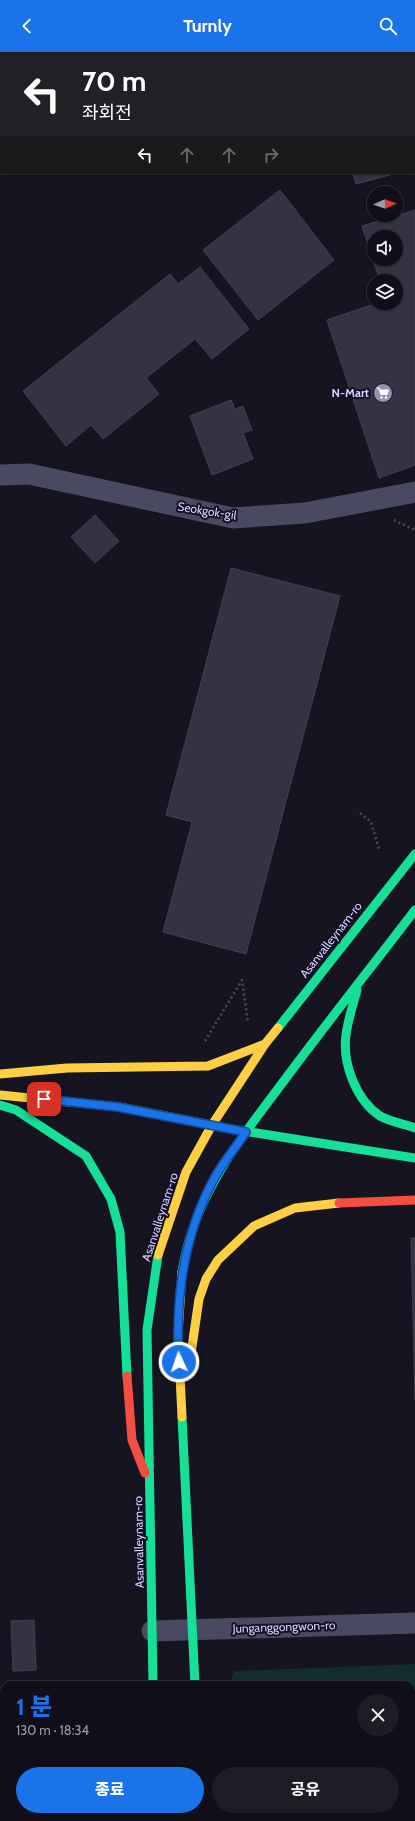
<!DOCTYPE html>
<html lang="ko">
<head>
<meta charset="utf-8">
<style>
	:root { --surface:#100f19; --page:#1e1d26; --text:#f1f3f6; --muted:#9c9ca2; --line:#302f38; --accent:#1a73e8 }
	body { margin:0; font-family:Cabin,"Noto Sans KR",sans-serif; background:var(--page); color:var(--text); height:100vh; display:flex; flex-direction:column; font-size:15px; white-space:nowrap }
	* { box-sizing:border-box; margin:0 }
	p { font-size:13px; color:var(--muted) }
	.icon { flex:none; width:22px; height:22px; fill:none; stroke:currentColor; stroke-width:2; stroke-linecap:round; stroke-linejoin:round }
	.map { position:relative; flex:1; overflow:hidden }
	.side { position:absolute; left:0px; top:1629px; width:415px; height:140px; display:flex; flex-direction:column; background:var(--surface); border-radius:12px 12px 0 0; box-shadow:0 1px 3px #0004,0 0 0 1px var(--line) }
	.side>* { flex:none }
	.banner { position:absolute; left:0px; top:0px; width:415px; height:122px; box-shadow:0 1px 3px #0004,0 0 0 1px var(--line); background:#202124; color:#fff; overflow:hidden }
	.needle { width:26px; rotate:88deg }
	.controls { position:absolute; left:367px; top:134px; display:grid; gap:8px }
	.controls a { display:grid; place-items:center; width:36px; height:36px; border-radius:50%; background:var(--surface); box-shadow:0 1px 3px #0004,0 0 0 1px var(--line); font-size:20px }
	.pin { position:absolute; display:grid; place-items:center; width:34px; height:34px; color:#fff; margin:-17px; border-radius:8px; box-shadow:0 2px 6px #0006 }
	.me { position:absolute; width:44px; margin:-22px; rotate:357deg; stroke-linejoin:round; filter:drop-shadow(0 0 3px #0008) }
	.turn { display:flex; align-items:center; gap:14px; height:84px; padding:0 16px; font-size:18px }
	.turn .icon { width:52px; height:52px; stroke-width:2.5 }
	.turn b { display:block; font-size:28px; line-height:34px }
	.lanes { display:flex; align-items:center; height:38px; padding:0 16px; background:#0003; justify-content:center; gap:20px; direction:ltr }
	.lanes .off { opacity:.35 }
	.round { display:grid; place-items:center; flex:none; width:42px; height:42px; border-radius:21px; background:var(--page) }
	.summary { display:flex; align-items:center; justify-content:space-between; height:68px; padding:0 16px }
	h1 { font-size:24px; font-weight:800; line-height:30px; color:var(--accent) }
	.primary-button { display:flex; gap:8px; margin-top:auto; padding:8px 16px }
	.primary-button a { flex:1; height:46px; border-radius:24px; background:var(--accent); color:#fff; font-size:16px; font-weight:800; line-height:46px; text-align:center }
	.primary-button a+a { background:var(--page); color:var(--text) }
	header { display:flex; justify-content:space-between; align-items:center; height:52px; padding:0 16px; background:var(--accent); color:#fff; font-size:18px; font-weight:800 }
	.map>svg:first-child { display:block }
</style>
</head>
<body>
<header><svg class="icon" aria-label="back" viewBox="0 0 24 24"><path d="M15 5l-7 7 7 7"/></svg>Turnly<svg class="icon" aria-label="search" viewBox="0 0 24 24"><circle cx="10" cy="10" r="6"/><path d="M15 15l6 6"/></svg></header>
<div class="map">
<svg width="415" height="1769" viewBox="0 0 415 1769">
	<rect width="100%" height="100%" fill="#161421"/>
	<!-- green -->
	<path fill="#132c2d" d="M415 1612V1769H232V1765H411V1633H229L234 1619Z"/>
	<!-- building -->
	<path fill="#343243" stroke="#433f54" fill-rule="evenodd" d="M414 28 415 32 414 117Z
		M353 121H397L356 132Z
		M280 138 334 208 258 268 203 198Z
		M415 158V413L379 426 327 268 377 251H396V229H380L362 174ZM374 185H396V207H374Z
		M200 215 249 277 212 307 195 287 146 326 159 342 103 387 91 373 66 394 23 339 170 222 178 232Z
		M231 348 235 357 243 354 252 378 243 381 253 407 212 423 190 364Z
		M95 463 119 489 95 511 71 485Z
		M231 516 340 544 246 902 163 880 192 770 166 763Z
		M411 1186H415V1348Z
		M34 1568 36 1618 13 1619 11 1569Z
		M263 1765H395V1769H263Z"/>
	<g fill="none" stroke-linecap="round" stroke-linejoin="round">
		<!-- path -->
		<path stroke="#44505f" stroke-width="2.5" stroke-dasharray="2 3" stroke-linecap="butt" d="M394 468 415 478
			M360 761 371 770 379 797
			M205 989 242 928 248 971
			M411 1729H415
			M403 1765V1769"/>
		<!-- street -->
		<path stroke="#4a4962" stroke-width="21" d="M0 423 29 422 233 466 305 461 415 440
			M152 1579 415 1571"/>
		<!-- fast -->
		<path stroke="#16e098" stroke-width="9" d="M357 938C353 953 348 967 346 983 342 1011 356 1048 380 1064 391 1070 404 1072 415 1076
			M278 976 415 802
			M0 1053 16 1058 86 1104 111 1147 120 1180 127 1324
			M231 1077 415 1106
			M182 1220C194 1141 243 1084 289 1022 330 967 373 913 415 858
			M182 1365 195 1633
			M153 1633 147 1278 158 1203
			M157 1765V1769"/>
		<!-- slow -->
		<path stroke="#ffcf43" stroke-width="9" d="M0 1022 67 1016 208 1014 265 992
			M0 1043 119 1055 231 1077
			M158 1203 186 1120 212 1073 265 992 278 976
			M182 1220 178 1282 182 1365
			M189 1315 199 1247 206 1227 218 1208 254 1174 295 1156 339 1151"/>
		<!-- jam -->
		<path stroke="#f24e42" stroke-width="9" d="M339 1151 415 1148
			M127 1324 132 1388 145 1421
			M200 1765V1769"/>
	</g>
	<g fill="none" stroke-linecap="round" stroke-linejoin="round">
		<!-- route casing -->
		<g stroke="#114b97" stroke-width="10">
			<path id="route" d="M44 1047 118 1055 246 1080C236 1095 224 1109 215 1125 183 1183 175 1246 179 1310"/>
		</g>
		<!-- route -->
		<use href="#route" stroke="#1a73e8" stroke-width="7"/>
	</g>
	<!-- icons -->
	<defs>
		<g id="supermarket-disc" transform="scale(1)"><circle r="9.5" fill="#9591b1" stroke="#130f26"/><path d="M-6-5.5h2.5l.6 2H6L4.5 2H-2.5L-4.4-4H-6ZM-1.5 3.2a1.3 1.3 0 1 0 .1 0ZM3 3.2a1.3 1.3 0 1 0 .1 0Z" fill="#fff"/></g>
	</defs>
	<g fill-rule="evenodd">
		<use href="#supermarket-disc" x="383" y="341"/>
	</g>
	<g text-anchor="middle" stroke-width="4" stroke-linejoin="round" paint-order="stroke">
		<!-- poi labels -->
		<g font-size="12" font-weight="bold" fill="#d9d4ff" stroke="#130f26" text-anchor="end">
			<text x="369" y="345">N-Mart</text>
		</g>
		<!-- street labels -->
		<g font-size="12" fill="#d9d4ff" stroke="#130f26">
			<text transform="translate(207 459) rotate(9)" y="4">Seokgok-gil</text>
			<text transform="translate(331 888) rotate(-52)" y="4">Asanvalleynam-ro</text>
			<text transform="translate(160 1165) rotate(-72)" y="4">Asanvalleynam-ro</text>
			<text transform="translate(139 1490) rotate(-91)" y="4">Asanvalleynam-ro</text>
			<text transform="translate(284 1575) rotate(-2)" y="4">Junganggongwon-ro</text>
		</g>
	</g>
</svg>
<div class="controls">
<a><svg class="needle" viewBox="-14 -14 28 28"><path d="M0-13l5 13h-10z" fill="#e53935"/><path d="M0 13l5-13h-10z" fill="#9c9ca2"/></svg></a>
<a><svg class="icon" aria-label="sound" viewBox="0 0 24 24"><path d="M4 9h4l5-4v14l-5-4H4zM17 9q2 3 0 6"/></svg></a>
<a><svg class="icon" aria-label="layers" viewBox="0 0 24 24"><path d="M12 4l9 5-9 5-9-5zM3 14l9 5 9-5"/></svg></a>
</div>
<div class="pin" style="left:44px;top:1047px;background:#d93025"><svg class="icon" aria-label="arrive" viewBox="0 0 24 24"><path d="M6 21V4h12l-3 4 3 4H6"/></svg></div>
<svg class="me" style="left:179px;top:1310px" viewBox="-20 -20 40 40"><circle r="17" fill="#1a73e8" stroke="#fff" stroke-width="3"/><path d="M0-11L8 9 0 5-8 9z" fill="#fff"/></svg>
<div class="banner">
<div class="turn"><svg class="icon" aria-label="left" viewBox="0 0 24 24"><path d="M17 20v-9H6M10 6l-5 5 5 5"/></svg><div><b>70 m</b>좌회전</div></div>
<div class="lanes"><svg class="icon" aria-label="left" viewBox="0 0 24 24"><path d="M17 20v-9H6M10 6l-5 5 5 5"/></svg><svg class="icon off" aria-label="ahead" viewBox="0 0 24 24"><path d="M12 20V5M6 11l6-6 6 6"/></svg><svg class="icon off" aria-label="ahead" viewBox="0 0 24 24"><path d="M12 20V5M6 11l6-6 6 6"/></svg><svg class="icon off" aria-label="right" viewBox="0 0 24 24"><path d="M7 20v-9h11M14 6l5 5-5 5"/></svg></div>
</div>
<section class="side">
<div class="summary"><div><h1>1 분</h1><p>130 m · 18:34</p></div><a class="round"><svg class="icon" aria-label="close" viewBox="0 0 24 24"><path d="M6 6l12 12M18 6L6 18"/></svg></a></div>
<div class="primary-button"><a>종료</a><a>공유</a></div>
</section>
</div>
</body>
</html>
